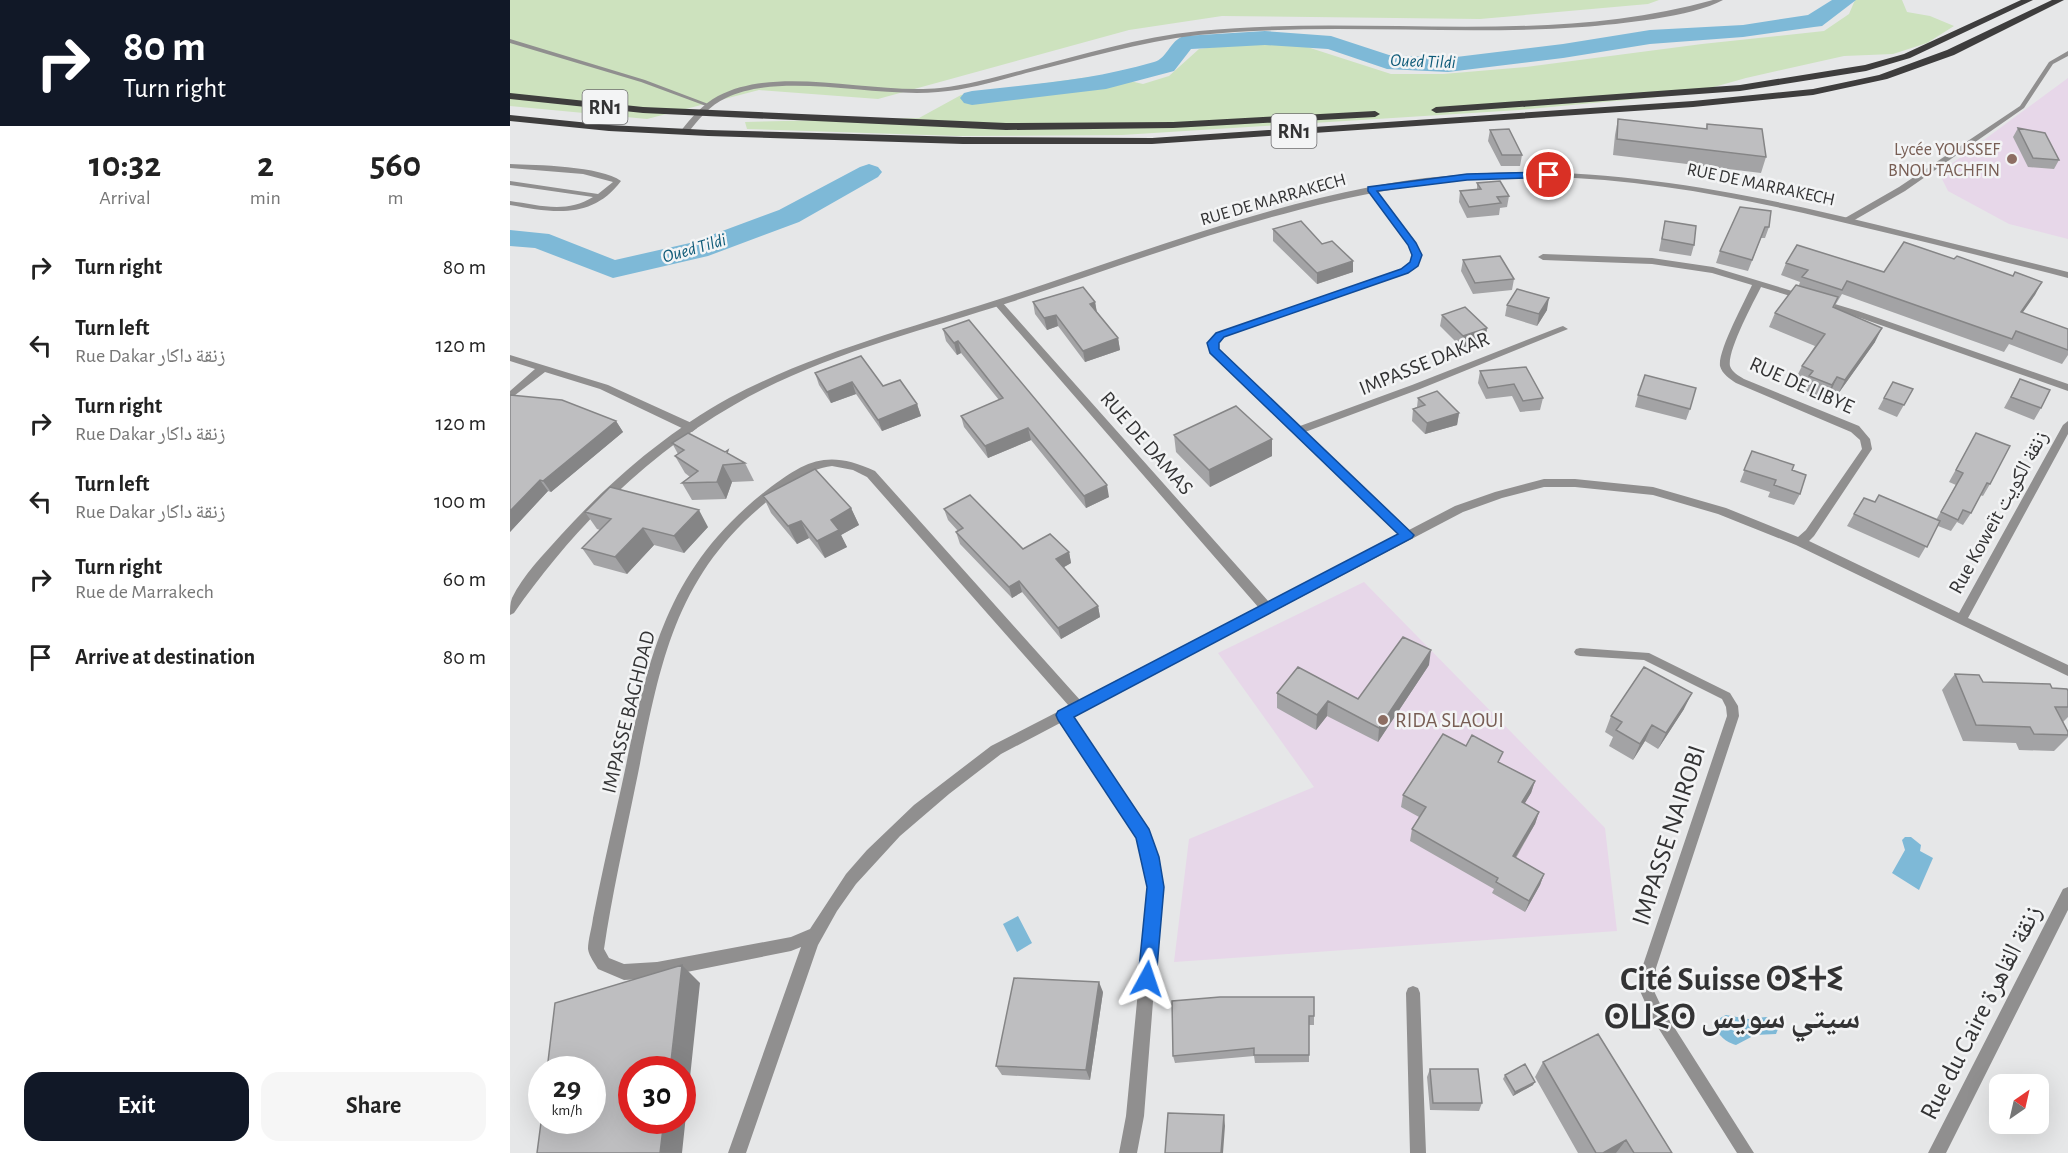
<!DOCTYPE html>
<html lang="en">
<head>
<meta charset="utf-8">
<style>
	:root { --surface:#fff; --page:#f6f6f6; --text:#222; --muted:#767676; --accent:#111827 }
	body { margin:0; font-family:"Alegreya Sans","Noto Naskh Arabic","Noto Sans Tifinagh",sans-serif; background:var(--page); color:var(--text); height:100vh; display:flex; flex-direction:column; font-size:22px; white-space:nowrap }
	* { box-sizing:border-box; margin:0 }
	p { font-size:20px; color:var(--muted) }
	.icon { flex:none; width:33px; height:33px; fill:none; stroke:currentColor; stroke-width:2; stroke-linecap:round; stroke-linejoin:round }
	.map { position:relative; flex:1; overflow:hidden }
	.sheet { display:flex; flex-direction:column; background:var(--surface); width:510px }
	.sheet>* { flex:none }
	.hud { background:#111827; color:#fff; overflow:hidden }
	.needle { width:39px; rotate:34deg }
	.fabs { position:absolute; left:1479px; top:1074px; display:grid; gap:12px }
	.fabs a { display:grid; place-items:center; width:60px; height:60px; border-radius:12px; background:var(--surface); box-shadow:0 6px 24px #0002; font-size:30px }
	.speed { position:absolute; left:18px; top:1056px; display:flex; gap:12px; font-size:30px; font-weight:700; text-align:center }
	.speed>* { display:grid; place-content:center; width:78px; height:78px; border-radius:50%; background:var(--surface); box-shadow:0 6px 24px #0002; line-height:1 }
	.speed small { font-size:15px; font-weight:400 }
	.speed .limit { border:9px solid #d22; background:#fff; color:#111 }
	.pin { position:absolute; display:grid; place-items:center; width:51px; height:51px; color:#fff; margin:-26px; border:3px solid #fff; border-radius:50%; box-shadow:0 2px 6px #0007 }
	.me { position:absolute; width:66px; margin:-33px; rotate:5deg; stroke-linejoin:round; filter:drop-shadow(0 0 4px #0008) }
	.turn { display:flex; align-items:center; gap:21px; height:126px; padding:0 24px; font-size:27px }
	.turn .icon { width:78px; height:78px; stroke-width:2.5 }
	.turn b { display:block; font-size:42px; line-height:51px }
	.eta { display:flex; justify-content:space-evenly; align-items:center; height:102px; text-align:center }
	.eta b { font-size:36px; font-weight:700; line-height:42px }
	.button { display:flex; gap:12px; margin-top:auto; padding:12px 24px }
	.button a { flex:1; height:69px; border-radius:18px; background:var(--accent); color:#fff; font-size:24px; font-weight:700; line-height:69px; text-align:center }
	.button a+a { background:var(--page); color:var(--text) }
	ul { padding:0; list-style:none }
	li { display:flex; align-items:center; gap:18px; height:78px; padding:0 24px }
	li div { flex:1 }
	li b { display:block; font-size:22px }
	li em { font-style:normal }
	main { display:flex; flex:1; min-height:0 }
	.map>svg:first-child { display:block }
</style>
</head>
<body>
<main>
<section class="sheet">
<div class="hud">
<div class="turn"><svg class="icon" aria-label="right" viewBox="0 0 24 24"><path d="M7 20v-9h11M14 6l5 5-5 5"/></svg><div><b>80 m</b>Turn right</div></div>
</div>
<div class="eta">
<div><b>10:32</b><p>Arrival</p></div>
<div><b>2</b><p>min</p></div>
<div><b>560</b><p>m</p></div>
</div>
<ul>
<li><svg class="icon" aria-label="right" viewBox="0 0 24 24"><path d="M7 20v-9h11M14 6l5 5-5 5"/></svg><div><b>Turn right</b></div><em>80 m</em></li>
<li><svg class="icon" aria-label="left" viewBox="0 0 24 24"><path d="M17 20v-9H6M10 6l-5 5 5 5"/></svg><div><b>Turn left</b><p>Rue Dakar زنقة داكار</p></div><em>120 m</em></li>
<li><svg class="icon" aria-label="right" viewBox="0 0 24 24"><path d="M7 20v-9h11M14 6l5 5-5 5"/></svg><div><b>Turn right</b><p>Rue Dakar زنقة داكار</p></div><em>120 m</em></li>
<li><svg class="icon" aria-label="left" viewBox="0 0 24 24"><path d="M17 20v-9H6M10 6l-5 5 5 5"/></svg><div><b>Turn left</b><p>Rue Dakar زنقة داكار</p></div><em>100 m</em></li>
<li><svg class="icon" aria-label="right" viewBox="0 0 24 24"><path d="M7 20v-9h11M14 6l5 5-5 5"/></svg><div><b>Turn right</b><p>Rue de Marrakech</p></div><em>60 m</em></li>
<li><svg class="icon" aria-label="arrive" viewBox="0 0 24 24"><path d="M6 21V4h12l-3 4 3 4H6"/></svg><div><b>Arrive at destination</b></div><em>80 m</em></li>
</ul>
<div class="button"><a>Exit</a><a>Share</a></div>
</section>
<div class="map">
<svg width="1558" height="1153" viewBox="0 0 1558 1153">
	<rect width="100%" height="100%" fill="#e6e7e8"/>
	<!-- education -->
	<path fill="#e7d7e9" d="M1558 78V239L1499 224 1438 191 1429 173Z
		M854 582 1095 828 1107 931 664 962 679 839 804 787 708 653Z"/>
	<!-- green -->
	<path fill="#cde2be" d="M0 0H1149L1138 4 970 19 712 16 619 30 368 99 249 90 137 119 0 106Z
		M1345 0H1392L1397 12 1420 16 1444 26 1417 43 1383 54 1334 56 1236 78 1179 94 1009 110 612 135 447 136 237 129 235 122 409 118 451 95 594 75 633 84 659 76 689 49 720 45H791L881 74H933L1016 67 1192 44 1314 31 1339 14Z"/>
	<!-- water -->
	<path fill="#7eb9d7" d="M1395 837H1401L1411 845 1410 851 1423 858 1409 890 1382 873 1395 850 1392 840Z
		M508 916 522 943 507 952 493 924Z
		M1216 1015 1238 1019 1256 1017 1262 1019 1268 1029 1266 1034 1245 1035 1226 1045C1212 1042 1195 1023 1216 1015Z"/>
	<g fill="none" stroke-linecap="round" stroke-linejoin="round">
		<!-- river -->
		<path fill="#7eb9d7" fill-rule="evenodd" d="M1322 0H1346L1312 26 1304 27 1233 37 1140 44 1053 58 938 72 877 69 818 49 755 45 681 49 664 71 596 89 462 105 454 103 450 98 454 93 462 91C524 84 583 80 644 62 657 59 660 40 674 36L755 31 821 36 879 55 938 58 1053 44 1140 30 1233 25 1298 15Z
			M359 164 368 167 372 172 368 177 289 222 198 256 103 278 25 248 0 246V230L39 234 105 260 180 243 269 210 350 167Z"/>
		<!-- service -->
		<path fill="#908f8f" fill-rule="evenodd" d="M0 39 135 80 201 105 196 106 131 82 0 43Z
			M1558 51V56L1543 64 1514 108 1395 191 1341 222H1335V218L1389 187 1510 106 1539 62Z
			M0 164C26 165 91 166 111 181 81 221 41 212 0 205V201C29 205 56 214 83 197L0 185V181L88 194 103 182 73 174 0 168Z
			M1070 648 1139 653 1220 693 1228 706 1229 716 1146 968 1144 991 1152 1008 1244 1153H1227L1142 1018 1130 991 1132 968 1217 716 1216 707 1212 699 1134 660 1070 656 1066 655 1064 652 1066 649Z
			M903 986 908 988 910 993 916 1153H900L896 993 898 988Z"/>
		<!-- minor -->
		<path fill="#908f8f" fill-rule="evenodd" d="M1203 0H1213C1182 17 1110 24 1072 27 945 36 816 22 688 35 629 42 573 59 516 73 487 81 457 90 428 92 364 98 272 71 216 98 200 105 188 120 177 134L170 132C181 118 193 104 208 96 269 64 362 95 430 88 458 85 486 77 513 70 571 55 629 37 689 31 860 14 1036 47 1203 0Z
			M861 186 864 187 907 245 911 255 907 266 897 273 713 337 708 343 709 349 790 426 902 385 1050 327 1053 326 1058 329 910 389 795 432 899 530 945 506 985 492 1034 479H1065L1143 487 1216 508 1288 537 1296 530 1352 449 1350 440 1341 432 1226 383C1220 379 1212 374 1210 366 1208 350 1235 301 1242 285L1202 273 1142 264 1033 260 1028 257 1033 254 1142 258 1203 267 1348 311 1558 384V391L1342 315 1251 287C1243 303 1217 351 1220 366 1222 372 1229 376 1234 379L1349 426 1360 439 1362 449 1304 536 1299 541 1449 613 1553 425 1558 421V434L1458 618 1558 665V676L1286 545 1208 514 1143 495 1065 487H1034L992 498 953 512 562 717 638 830 647 857 652 887 634 1116 627 1153H609L616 1116 638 887 633 857 627 838 552 722 491 754 439 794 390 836 346 884 327 911 308 945 236 1153H218L291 947 281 951 147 978 114 980 88 969C85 964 79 956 78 949 78 940 82 927 83 918 90 882 98 846 106 811 136 680 143 579 257 490 296 460 318 449 365 471L570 700 749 608 485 305 483 303 488 300 491 301 759 602 890 535 701 352 698 343 707 333 891 269 900 263 903 255 899 245 857 189ZM322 466 343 470 357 477 559 706 481 746 404 805 357 850 336 874 300 929 281 937 147 962 114 964 99 958 94 949C102 895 114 842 125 788 149 673 160 579 259 500 278 485 297 469 322 466Z
			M0 355 98 385 186 425 187 428 182 432 178 431 90 389 35 372 0 399V391L25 369 0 361Z
			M1558 887V910L1436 1153H1418L1553 889Z"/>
		<!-- tertiary -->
		<path fill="#908f8f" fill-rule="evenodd" d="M1008 172C1131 172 1249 196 1368 225 1431 241 1495 256 1558 272V278C1495 262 1432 246 1369 231 1259 204 1149 179 1035 177 847 174 677 244 501 302 408 332 310 355 224 405 135 456 62 530 4 613L0 615C0 609 0 603 2 598 13 575 34 554 51 535 99 482 157 432 219 398 308 351 404 327 499 296 618 257 737 211 860 187 909 177 959 173 1008 172Z"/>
		<!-- trunk -->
		<path fill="#3e3d3d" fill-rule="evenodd" d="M1511 0H1523L1400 58 1356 71 1230 91 926 113 921 110 926 107 1230 85 1355 65 1394 54Z
			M1542 0H1554L1444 55 1377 79 1303 95 1183 107 642 144H453L198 136 99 131 0 121V115L99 125 198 130 453 137 642 138 1183 101 1303 89 1369 75 1437 50Z
			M0 93 133 107 496 123 663 122 865 111 870 114 865 117 663 128 496 130 133 113 0 99Z"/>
	</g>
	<!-- wall -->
	<path fill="#a3a3a5" d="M1108 119 1196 129 1197 124 1256 157 1251 173 1103 155 1105 135Z
		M1508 128 1549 160 1544 169 1518 167 1503 137Z
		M980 130 1012 155 1010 166H991L978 141Z
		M967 183 999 196 997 207 990 208 989 215 957 218 949 202 950 191 967 189Z
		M1230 207 1259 227 1255 238H1251L1238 271 1206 263 1210 251Z
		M1155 221 1184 245 1181 256 1149 251Z
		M763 229 812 244 843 272 807 284 763 241Z
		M1444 259 1503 276 1532 282 1512 313 1558 329V355L1552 364 1499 344 1494 352 1332 294 1324 307 1365 342 1328 394 1321 391 1315 399 1293 390 1296 384 1285 380 1292 366 1305 346 1259 327 1265 313 1289 285 1290 282 1271 275 1276 263 1374 272Z
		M953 260 1004 279 1002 290 963 294 951 271Z
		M523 302H585L587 312 608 338 610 350 575 362 548 326 537 330 525 314Z
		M997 305 1037 310 1027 326 995 316Z
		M932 315 976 339 952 348 930 326Z
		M459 320 599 497 576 508 521 440 478 458 454 427 451 416 489 400 451 353 447 355 436 341 433 329Z
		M1016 367 1033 398 1030 410 1010 412 1002 396 976 399 968 383 970 371Z
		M305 373 373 386 407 404 411 416 372 431 346 394 321 403 309 385Z
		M1510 379 1531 408 1524 420 1494 408Z
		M1403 389 1387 417 1368 409 1374 398Z
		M0 395 106 421 113 432 41 492 38 491 0 532Z
		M1128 395 1180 409 1176 420 1125 407Z
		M908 398 949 413 947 425 915 434 902 421 903 409 907 407Z
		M1466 433 1480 484 1473 496 1470 495 1461 513 1453 525 1447 522 1441 531 1428 526 1409 558 1337 526 1344 514 1365 502 1426 520 1446 485 1439 482Z
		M664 435 762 439V456L700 487 666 452Z
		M162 443 220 455 235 463 244 481 222 482 216 499 182 500 172 483 180 477 175 473 165 456 168 454Z
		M1242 451 1282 470 1290 494 1284 505 1258 497 1260 492 1230 482Z
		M253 496 341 508 349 525 331 535 337 547 315 558 299 538 287 544 261 513Z
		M434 509 513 549 559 552 561 563 554 567 588 606 590 617 551 639 512 592 502 598 450 544 446 532 448 531 438 520Z
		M75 512 198 527 174 553 144 545 117 574 84 565 72 548 90 530 87 529Z
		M919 665 868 742 817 716 806 730 767 708V693L848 699Z
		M1445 674 1473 682 1542 688 1558 691V717L1553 722 1558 732V737L1544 751 1509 750 1506 743 1453 741 1432 690Z
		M1174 709 1148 749 1135 741 1123 760 1099 746 1103 737 1095 732 1101 716Z
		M990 763 1025 781 1021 793 1014 804 1029 812 1025 824 1006 858 1034 874 1030 885 1015 912 982 893 984 889 900 841 902 829 909 817 891 807 893 795Z
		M593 992 580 1080 492 1075 486 1066Z
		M662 1001 804 1016V1025H799V1062L745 1063 744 1056 665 1063 663 1056Z
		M1033 1062 1162 1153H1068L1025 1077Z
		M920 1069 972 1103 969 1111 920 1110 917 1077Z
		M995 1075 1023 1085 1003 1096 993 1079Z"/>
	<!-- shaded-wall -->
	<path fill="#858586" d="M843 261V272L807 284V273Z
		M1532 282 1525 295 1504 325 1511 312Z
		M1039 298 1037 310 1027 326 1029 314Z
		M585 302 587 314 580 304Z
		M546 315 548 326 537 330 534 318Z
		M977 328 976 339 952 348 953 336Z
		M1372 328 1365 342 1328 394 1335 380Z
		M608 338 610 350 575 362 573 351Z
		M448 341 451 353 447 355 444 343Z
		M1327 377 1321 391 1315 399 1322 385Z
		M342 382 346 394 321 403 317 392Z
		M407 404 411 416 372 431 368 420Z
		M949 413 947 425 915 434 917 423Z
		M106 421 113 432 41 492 33 481Z
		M518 428 521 440 478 458 475 446Z
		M762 439V456L700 487 699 470Z
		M213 465 222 482 216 499 207 482Z
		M30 480 38 491 0 532V511Z
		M597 485 599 497 576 508 574 496Z
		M341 508 349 525 331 535 337 547 315 558 307 541 321 520Z
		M189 510 198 527 174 553 164 536Z
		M291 521 299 538 287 544 278 526Z
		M133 528 144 545 117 574 105 557Z
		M559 552 561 563 549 570 546 559Z
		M509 581 512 592 502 598 499 587Z
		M588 606 590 617 551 639 548 628Z
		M921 650 919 665 868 742 869 728Z
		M1182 693 1174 709 1148 749 1156 733Z
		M818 701 817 716 806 730 807 715Z
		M1142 725 1135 741 1123 760 1130 744Z
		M1025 781 1021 793 1008 815 1012 802Z
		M1029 812 1025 824 999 868 1003 856Z
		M1034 874 1030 885 1015 912 1019 901Z
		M172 965 190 983 172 1153H150L154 1120H172V1070H160Z
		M589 982 593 992 580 1080 576 1070Z
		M1025 1082 1023 1085 1003 1096 1005 1092Z
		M714 1115 715 1126 713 1153H711Z
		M1116 1140 1106 1153H1093Z"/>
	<!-- building -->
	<path fill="#bebec0" stroke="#858586" stroke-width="1.5" d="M1108 119 1197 129V124L1252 129 1256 157 1107 139Z
		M1508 128 1535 133 1549 160 1523 158Z
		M999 129 1012 155H992L980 130Z
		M990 181 999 196 987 197 991 203 959 207 950 191 971 189 967 183Z
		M1230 207 1261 211 1259 227H1255L1242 260 1210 251Z
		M791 221 812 244 822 241 843 261 807 273 763 229Z
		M1155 221 1186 226 1184 245 1152 239Z
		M1394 242 1444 259 1447 256 1503 276 1505 272 1532 282 1511 312 1558 329V350L1506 331 1502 339 1337 281 1332 290 1292 277 1298 270 1276 263 1287 245 1374 272Z
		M990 256 1004 279 965 283 953 260Z
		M1286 285 1328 297 1323 307 1372 328 1335 380 1327 377 1322 385 1299 376 1303 371 1292 366 1315 334 1265 313Z
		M573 287 585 302 580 304 608 338 573 351 546 315 534 318 523 302Z
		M1007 289 1039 298 1029 314 997 305Z
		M955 307 977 328 953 336 932 315Z
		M459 320 597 485 574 496 518 428 475 446 451 416 493 398 448 341 444 343 433 329Z
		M351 356 373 386 390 380 407 404 368 420 342 382 317 392 305 373Z
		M1016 367 1033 398 1013 401 1004 384 978 388 970 371Z
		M1135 375 1186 388 1180 409 1128 395Z
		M1510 379 1540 390 1531 408 1501 397Z
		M1383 382 1403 389 1394 405 1374 398Z
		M927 391 949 413 917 423 903 409 915 405 908 398Z
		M0 395 52 400 106 421 33 481 30 480 0 511Z
		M726 406 762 439 699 470 664 435Z
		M178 433 215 452 218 450 217 453 235 463 213 465 207 482 172 483 188 471 165 456 174 450 162 443Z
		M1466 433 1500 446 1480 484 1477 483 1461 513 1453 510 1448 520 1431 512 1453 473 1446 470Z
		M1242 451 1284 465 1282 470 1296 475 1290 494 1264 485 1266 480 1234 470Z
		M305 469 341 508 321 520 329 530 307 541 291 521 278 526 253 496Z
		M100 487 189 510 164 536 133 528 105 557 72 548 101 519 75 512Z
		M460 495 513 549 540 534 559 552 546 559 588 606 548 628 509 581 499 587 446 532 453 528 434 509Z
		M1369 495 1430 521 1417 547 1344 514 1354 498 1365 502Z
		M893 637 921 650 869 728 818 701 807 715 767 693 788 667 848 699Z
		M1134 667 1182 693 1156 733 1142 725 1130 744 1106 730 1112 722 1101 716Z
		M1445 674 1469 675 1473 682 1540 684 1542 688 1557 689 1558 691V707H1545L1558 732V735L1524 734 1520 727 1466 725Z
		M933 734 956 746 962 735 993 752 988 762 1025 781 1012 802 1029 812 1003 856 1034 874 1019 901 986 882 988 878 902 829 916 807 893 795Z
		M172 965 160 1070H122V1120H154L150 1153H27L32 1115V1120H82V1070H37L45 1003Z
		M504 978 589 982 576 1070 486 1066Z
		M710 997H804V1016H799V1055H744V1048L663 1056 662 1001Z
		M1088 1034 1162 1153H1124L1116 1140 1093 1153H1086L1033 1062Z
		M1015 1064 1025 1082 1005 1092 995 1075Z
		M920 1069H968L972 1103H923Z
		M658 1113 714 1115 711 1153H655Z"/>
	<!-- route -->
	<path fill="#1a73e8" stroke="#114b97" stroke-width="1.5" d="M1039 172 1044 175 1043 177 957 180 867 191 906 243 912 255 908 266 898 273 714 337 709 343V349L904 535 902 538 564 717 639 829 649 857 654 887 646 979 644 985 637 988 631 985 628 979 637 887 626 838 548 720 546 715 548 711 888 534 700 353 697 343 706 333 891 269 900 262 902 255 898 245 858 191V187L957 174Z"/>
	<!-- markers -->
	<g fill="#8d6e63" stroke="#f3f4f5" stroke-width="2">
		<circle cx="1502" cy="159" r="6"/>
		<circle cx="873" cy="720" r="6"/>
	</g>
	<g text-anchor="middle" stroke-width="5" stroke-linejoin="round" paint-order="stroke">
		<!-- far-water labels -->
		<g font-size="18" font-style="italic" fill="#0c5977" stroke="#f3f4f5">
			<text transform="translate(913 61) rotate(2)" y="6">Oued Tildi</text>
			<text transform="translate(184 248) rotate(-16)" y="6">Oued Tildi</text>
		</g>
		<!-- far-education labels -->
		<g font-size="18" fill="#785e54" stroke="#f3f4f5" text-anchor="end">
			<text x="1490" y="155">Lycée YOUSSEF<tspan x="1490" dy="21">BNOU TACHFIN</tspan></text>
		</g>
		<!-- far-street labels -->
		<g font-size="18" fill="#333334" stroke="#f3f4f5">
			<text transform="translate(1251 184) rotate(12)" y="6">RUE DE MARRAKECH</text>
			<text transform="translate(763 199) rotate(-16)" y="6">RUE DE MARRAKECH</text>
		</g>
		<!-- shield labels -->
		<g fill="#f3f4f5" stroke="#6d6d6e" stroke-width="1.5">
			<rect x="72.5" y="90" width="45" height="34" rx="4.5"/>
			<rect x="761.5" y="114" width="45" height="34" rx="4.5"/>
		</g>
		<g font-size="20" font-weight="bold" fill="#333334">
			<text x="95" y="114">RN1</text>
			<text x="784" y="138">RN1</text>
		</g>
		<!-- street labels -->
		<g font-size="21" fill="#333334" stroke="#f3f4f5">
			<text transform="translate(914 363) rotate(-22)" y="7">IMPASSE DAKAR</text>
			<text transform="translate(1292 385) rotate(24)" y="7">RUE DE LIBYE</text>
			<text transform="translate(637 443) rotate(49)" y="7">RUE DE DAMAS</text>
			<text transform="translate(1488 512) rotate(-61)" y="7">Rue Koweït زنقة الكويت</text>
			<text transform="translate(118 712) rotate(-76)" y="7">IMPASSE BAGHDAD</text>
		</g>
		<!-- education labels -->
		<g font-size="21" fill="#785e54" stroke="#f3f4f5" text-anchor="start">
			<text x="885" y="727">RIDA SLAOUI</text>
		</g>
		<!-- near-street labels -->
		<g font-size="26" fill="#333334" stroke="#f3f4f5">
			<text transform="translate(1158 835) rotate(-72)" y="9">IMPASSE NAIROBI</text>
			<text transform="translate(1470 1012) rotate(-63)" y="9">Rue du Caire زنقة القاهرة</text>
		</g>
		<!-- near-district labels -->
		<g font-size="33" font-weight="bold" fill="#333334" stroke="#f3f4f5">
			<text x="1222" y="990">Cité Suisse ⵙⵉⵜⵉ<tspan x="1222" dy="38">ⵙⵡⵉⵙ سيتي سويس</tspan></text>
		</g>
	</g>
</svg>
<div class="fabs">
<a><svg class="needle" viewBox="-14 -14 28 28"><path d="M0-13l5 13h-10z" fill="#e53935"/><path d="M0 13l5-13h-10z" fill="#767676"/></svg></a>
</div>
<div class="speed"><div>29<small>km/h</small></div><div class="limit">30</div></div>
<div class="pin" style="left:1039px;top:175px;background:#d93025"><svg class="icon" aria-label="arrive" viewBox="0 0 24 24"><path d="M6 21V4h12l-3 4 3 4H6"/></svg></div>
<svg class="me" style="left:637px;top:979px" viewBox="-20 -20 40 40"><path d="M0-17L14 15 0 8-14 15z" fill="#1a73e8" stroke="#fff" stroke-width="4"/></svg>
</div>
</main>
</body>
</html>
